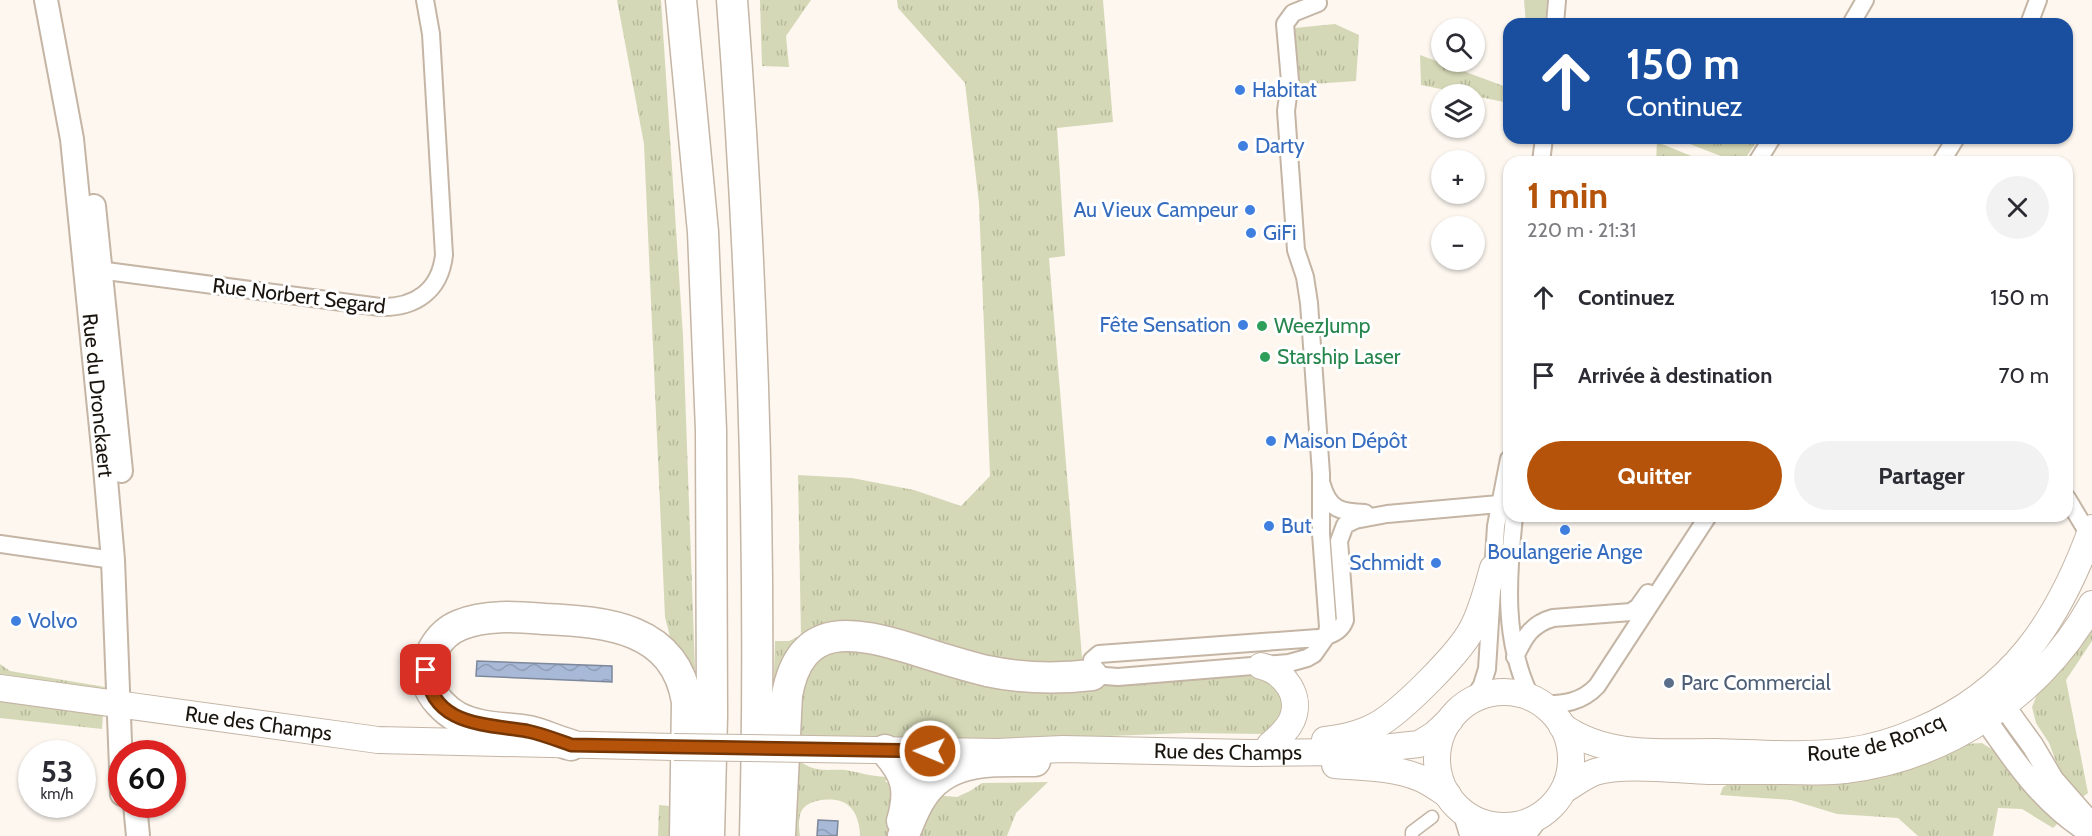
<!DOCTYPE html>
<html lang="fr">
<head>
<meta charset="utf-8">
<style>
	:root { --surface:#fff; --page:#f2f2f3; --text:#2b2b33; --muted:#7c7c81; --accent:#b45309 }
	body { margin:0; font-family:Cabin,sans-serif; background:var(--page); color:var(--text); height:100vh; display:flex; flex-direction:column; font-size:22px; white-space:nowrap }
	* { box-sizing:border-box; margin:0 }
	p { font-size:20px; color:var(--muted) }
	.icon { flex:none; width:33px; height:33px; fill:none; stroke:currentColor; stroke-width:2; stroke-linecap:round; stroke-linejoin:round }
	.map { position:relative; flex:1; overflow:hidden }
	.panel { position:absolute; left:1503px; top:156px; width:570px; height:366px; display:flex; flex-direction:column; background:var(--surface); border-radius:18px; box-shadow:0 2px 4px #0004 }
	.panel>* { flex:none }
	.banner { position:absolute; left:1503px; top:18px; width:570px; height:126px; border-radius:18px; box-shadow:0 2px 4px #0004; background:#1a4fa0; color:#fff; overflow:hidden }
	.fabs { position:absolute; left:1431px; top:18px; display:grid; gap:12px }
	.fabs a { display:grid; place-items:center; width:54px; height:54px; border-radius:50%; background:var(--surface); box-shadow:0 2px 4px #0004; font-size:30px }
	.speed { position:absolute; left:18px; top:740px; display:flex; gap:12px; font-size:30px; font-weight:700; text-align:center }
	.speed>* { display:grid; place-content:center; width:78px; height:78px; border-radius:50%; background:var(--surface); box-shadow:0 2px 4px #0004; line-height:1 }
	.speed small { font-size:15px; font-weight:400 }
	.speed .limit { border:9px solid #d22; background:#fff; color:#111 }
	.pin { position:absolute; display:grid; place-items:center; width:51px; height:51px; color:#fff; margin:-26px; border-radius:12px; box-shadow:0 3px 9px #0006 }
	.me { position:absolute; width:66px; margin:-33px; rotate:271deg; stroke-linejoin:round; filter:drop-shadow(0 0 4px #0008) }
	.turn { display:flex; align-items:center; gap:21px; height:126px; padding:0 24px; font-size:27px }
	.turn .icon { width:78px; height:78px; stroke-width:2.5 }
	.turn b { display:block; font-size:42px; line-height:51px }
	.round { display:grid; place-items:center; flex:none; width:63px; height:63px; border-radius:32px; background:var(--page) }
	.summary { display:flex; align-items:center; justify-content:space-between; height:102px; padding:0 24px }
	h1 { font-size:36px; font-weight:700; line-height:45px; color:var(--accent) }
	.action { display:flex; gap:12px; margin-top:auto; padding:12px 24px }
	.action a { flex:1; height:69px; border-radius:36px; background:var(--accent); color:#fff; font-size:24px; font-weight:700; line-height:69px; text-align:center }
	.action a+a { background:var(--page); color:var(--text) }
	ul { padding:0; list-style:none }
	li { display:flex; align-items:center; gap:18px; height:78px; padding:0 24px }
	li div { flex:1 }
	li b { display:block; font-size:22px }
	li em { font-style:normal }
	.map>svg:first-child { display:block }
</style>
</head>
<body>
<div class="map">
<svg width="2092" height="836" viewBox="0 0 2092 836">
	<defs>
		<pattern id="grass-tufts" width="24" height="20" patternUnits="userSpaceOnUse" patternTransform="scale(1.5)"><rect width="24" height="20" fill="#d5d8b6"/><path d="M3 7l-1-3M5 7V3M7 7l1-3M15 17l-1-3M17 17v-4M19 17l1-3" fill="none" stroke="#b6b89b"/></pattern>
		<pattern id="water-waves" width="16" height="10" patternUnits="userSpaceOnUse" patternTransform="scale(1.5)"><rect width="16" height="10" fill="#a7b9d7"/><path d="M0 5q4-4 8 0t8 0" fill="none" stroke="#8f9eb7"/></pattern>
	</defs>
	<rect width="100%" height="100%" fill="#fdf7f0"/>
	<!-- grass -->
	<path fill="url(#grass-tufts)" d="M617 0H661L683 336 695 669 687 668 671 641 665 617 644 144Z
		M760 0H811L786 36 789 67 762 66Z
		M897 0H1103L1113 122 1057 128 1065 256 1049 258 1083 669H1023L842 627 773 699 775 641H789L801 635 798 475 852 478 914 490 961 506 990 476 979 203 965 83 898 8Z
		M1524 0H1547L1545 24H1526Z
		M1335 24 1359 35 1356 81 1299 85 1295 28Z
		M1420 55 1509 88V103L1421 85Z
		M1689 138H1759L1743 162H1736L1677 139Z
		M1657 142 1706 162H1656Z
		M2092 619V641L2066 680 2088 793 2080 799 2060 772 2049 743 2036 723 2032 707 2038 692Z
		M853 647 1085 687 1265 675 1275 681 1285 704 1276 725 1262 734 1186 733 1034 739 797 736 796 705 811 666 828 652Z
		M0 664 10 671 105 687 102 729 0 718Z
		M1982 743 1996 752 2034 800 2058 823 2053 828 2022 809 1998 808 1993 836H1918L1898 818 1837 814 1791 800 1720 795 1723 787 1736 780 1964 744Z
		M795 761C804 762 808 768 817 769 827 771 837 769 846 770 861 773 874 777 889 777L885 781 889 784 895 778 889 836H860C860 826 857 812 848 805 837 796 807 798 801 812 798 819 799 829 800 836H794Z
		M1048 782 1016 813 1007 836H913L934 795 957 797 970 791 982 783Z
		M659 805 669 806V836H658Z"/>
	<!-- water -->
	<path fill="url(#water-waves)" stroke="#7d889b" stroke-width="1.5" d="M477 661 612 666V682L476 676Z
		M818 820 838 821 837 836H817Z"/>
	<g fill="none" stroke-linecap="round" stroke-linejoin="round">
		<!-- pedestrian casing -->
		<g stroke="#c4b5a5" stroke-width="15">
			<path id="pedestrian" d="M1412 836V832L1432 817"/>
		</g>
		<!-- minor casing -->
		<g stroke="#c4b5a5" stroke-width="20">
			<path id="minor" d="M1318 3 1293 13 1285 24 1290 81 1286 111 1296 250 1305 277 1309 303 1321 474V534L1328 627 1326 637 1314 654 1307 658 1289 663 1118 677 1092 675V660L1099 654 1318 638C1330 636 1341 632 1345 620L1339 541 1345 525 1355 520 1387 514 1499 504
				M1555 24 1557 0
				M1851 24 1865 0
				M2029 24 2038 0
				M1541 162 1544 138
				M1757 162 1772 138
				M1941 162 1956 138
				M91 269 380 307C415 308 440 291 444 255L431 34 425 0
				M1322 485C1329 510 1341 512 1365 513
				M2067 498 2092 540
				M1514 516C1508 579 1502 639 1531 698
				M0 544 113 560
				M1515 657C1524 638 1531 624 1553 618L1631 612 1638 607 1648 593
				M1472 701 1482 685 1487 669 1496 526 1509 459
				M1542 704C1563 705 1582 702 1597 686L1708 516"/>
		</g>
		<!-- tertiary casing -->
		<g stroke="#c4b5a5" stroke-width="24">
			<path id="tertiary" d="M1994 692 2033 746 2053 780 2089 821
				M1977 707C2009 754 2042 805 2092 834
				M1464 813 1471 836
				M1524 836 1538 817"/>
		</g>
		<!-- secondary casing -->
		<g stroke="#c4b5a5" stroke-width="26">
			<g id="secondary">
				<path id="s1" d="M46 0 72 139 105 468 113 560 122 794"/>
				<path d="M94 206 121 471"/>
				<path d="M135 804 138 836"/>
			</g>
		</g>
		<!-- primary casing -->
		<g stroke="#c4b5a5" stroke-width="28">
			<g id="primary">
				<path d="M1261 666C1285 672 1302 696 1292 720 1287 731 1278 738 1270 745"/>
				<path id="s2" d="M0 688 378 740 674 747"/>
				<circle cx="1504" cy="759" r="67"/>
				<path id="s3" d="M1562 726C1605 758 1665 752 1716 752 1759 753 1805 757 1848 751 1872 748 1895 741 1918 731 2012 692 2059 620 2092 528"/>
				<path d="M1325 740C1344 738 1365 733 1382 722 1405 707 1459 654 1472 629 1482 611 1487 589 1493 568"/>
				<path id="s4" d="M811 749 997 752 1063 749 1250 753 1346 752 1419 744 1435 734 1450 720"/>
				<path d="M1335 765C1362 767 1394 767 1420 778 1430 782 1439 789 1448 795"/>
				<path d="M1564 790C1574 784 1584 776 1595 772 1622 763 1678 770 1708 771 1734 771 1760 771 1786 771 1805 771 1826 773 1845 770 1948 758 2042 694 2092 604"/>
			</g>
		</g>
		<!-- motorway casing -->
		<g stroke="#c4b5a5" stroke-width="33">
			<path id="motorway" d="M681 0 703 232 711 430 712 716 709 836
				M732 0C753 279 762 557 755 836
				M571 745C557 741 542 734 528 731 504 727 480 729 457 717 445 710 432 697 428 684 421 661 439 633 460 625 486 614 518 617 545 619 606 622 675 627 687 702L685 836
				M885 750C907 774 911 790 902 821
				M780 836 787 695C801 619 855 632 912 649 937 657 962 665 987 671 1020 678 1058 679 1092 675
				M903 836C909 824 913 810 921 798 946 757 993 761 1035 761"/>
		</g>
		<!-- pedestrian -->
		<use href="#pedestrian" stroke="#fff" stroke-width="12"/>
		<!-- minor -->
		<use href="#minor" stroke="#fff" stroke-width="16"/>
		<!-- tertiary -->
		<use href="#tertiary" stroke="#fff" stroke-width="21"/>
		<!-- secondary -->
		<use href="#secondary" stroke="#fff" stroke-width="22"/>
		<!-- primary -->
		<use href="#primary" stroke="#fff" stroke-width="26"/>
		<!-- motorway -->
		<use href="#motorway" stroke="#fff" stroke-width="30"/>
		<!-- primary-bridge casing -->
		<g stroke="#c4b5a5" stroke-width="28" stroke-linecap="butt">
			<path id="primary-bridge" d="M674 747 811 749"/>
		</g>
		<!-- primary-bridge -->
		<use href="#primary-bridge" stroke="#fff" stroke-width="26"/>
	</g>
	<g fill="none" stroke-linecap="round" stroke-linejoin="round">
		<!-- route casing -->
		<g stroke="#753606" stroke-width="15">
			<path id="route" d="M426 670C431 726 485 724 527 731 542 734 557 740 571 745L930 751"/>
		</g>
		<!-- route -->
		<use href="#route" stroke="#b45309" stroke-width="10"/>
	</g>
	<!-- markers -->
	<g fill="#3f7fe0" stroke="#fff" stroke-width="2">
		<circle cx="1240" cy="90" r="6"/>
		<circle cx="1243" cy="146" r="6"/>
		<circle cx="1250" cy="210" r="6"/>
		<circle cx="1251" cy="233" r="6"/>
		<circle cx="1243" cy="325" r="6"/>
		<circle cx="1271" cy="441" r="6"/>
		<circle cx="1269" cy="526" r="6"/>
		<circle cx="1565" cy="530" r="6"/>
		<circle cx="1436" cy="563" r="6"/>
		<circle cx="16" cy="621" r="6"/>
	</g>
	<g fill="#2e9e5b" stroke="#fff" stroke-width="2">
		<circle cx="1262" cy="326" r="6"/>
		<circle cx="1265" cy="357" r="6"/>
	</g>
	<circle fill="#5c6f8a" stroke="#fff" stroke-width="2" cx="1669" cy="683" r="6"/>
	<g text-anchor="middle" stroke-width="6" stroke-linejoin="round" paint-order="stroke">
		<!-- shop labels -->
		<g font-size="21" fill="#366cbe" stroke="#fff" text-anchor="start">
			<text x="1252" y="97">Habitat</text>
			<text x="1255" y="153">Darty</text>
			<text x="1238" y="217" text-anchor="end">Au Vieux Campeur</text>
			<text x="1263" y="240">GiFi</text>
			<text x="1231" y="332" text-anchor="end">Fête Sensation</text>
			<text x="1283" y="448">Maison Dépôt</text>
			<text x="1281" y="533">But</text>
			<text x="1565" y="559" text-anchor="middle">Boulangerie Ange</text>
			<text x="1424" y="570" text-anchor="end">Schmidt</text>
			<text x="28" y="628">Volvo</text>
		</g>
		<!-- street labels -->
		<g font-size="21" fill="#1a150f" stroke="#fff">
			<text transform="translate(299 296) rotate(7)" y="7">Rue Norbert Segard</text>
			<text dy="7" stroke="none"><textPath href="#s1" startOffset="399">Rue du Dronckaert</textPath></text>
			<text dy="7" stroke="none"><textPath href="#s2" startOffset="261">Rue des Champs</textPath></text>
			<text dy="7" stroke="none"><textPath href="#s3" startOffset="321">Route de Roncq</textPath></text>
			<text dy="7" stroke="none"><textPath href="#s4" startOffset="417">Rue des Champs</textPath></text>
		</g>
		<!-- leisure labels -->
		<g font-size="21" fill="#27864d" stroke="#fff" text-anchor="start">
			<text x="1274" y="333">WeezJump</text>
			<text x="1277" y="364">Starship Laser</text>
		</g>
		<!-- service labels -->
		<g font-size="21" fill="#4e5e75" stroke="#fff" text-anchor="start">
			<text x="1681" y="690">Parc Commercial</text>
		</g>
	</g>
</svg>
<div class="fabs">
<a><svg class="icon" aria-label="search" viewBox="0 0 24 24"><circle cx="10" cy="10" r="6"/><path d="M15 15l6 6"/></svg></a>
<a><svg class="icon" aria-label="layers" viewBox="0 0 24 24"><path d="M12 4l9 5-9 5-9-5zM3 14l9 5 9-5"/></svg></a>
<a>+</a>
<a>−</a>
</div>
<div class="speed"><div>53<small>km/h</small></div><div class="limit">60</div></div>
<div class="pin" style="left:426px;top:670px;background:#d93025"><svg class="icon" aria-label="arrive" viewBox="0 0 24 24"><path d="M6 21V4h12l-3 4 3 4H6"/></svg></div>
<svg class="me" style="left:930px;top:751px" viewBox="-20 -20 40 40"><circle r="17" fill="#b45309" stroke="#fff" stroke-width="3"/><path d="M0-11L8 9 0 5-8 9z" fill="#fff"/></svg>
<div class="banner">
<div class="turn"><svg class="icon" aria-label="ahead" viewBox="0 0 24 24"><path d="M12 20V5M6 11l6-6 6 6"/></svg><div><b>150 m</b>Continuez</div></div>
</div>
<section class="panel">
<div class="summary"><div><h1>1 min</h1><p>220 m · 21:31</p></div><a class="round"><svg class="icon" aria-label="close" viewBox="0 0 24 24"><path d="M6 6l12 12M18 6L6 18"/></svg></a></div>
<ul>
<li><svg class="icon" aria-label="ahead" viewBox="0 0 24 24"><path d="M12 20V5M6 11l6-6 6 6"/></svg><div><b>Continuez</b></div><em>150 m</em></li>
<li><svg class="icon" aria-label="arrive" viewBox="0 0 24 24"><path d="M6 21V4h12l-3 4 3 4H6"/></svg><div><b>Arrivée à destination</b></div><em>70 m</em></li>
</ul>
<div class="action"><a>Quitter</a><a>Partager</a></div>
</section>
</div>
</body>
</html>
